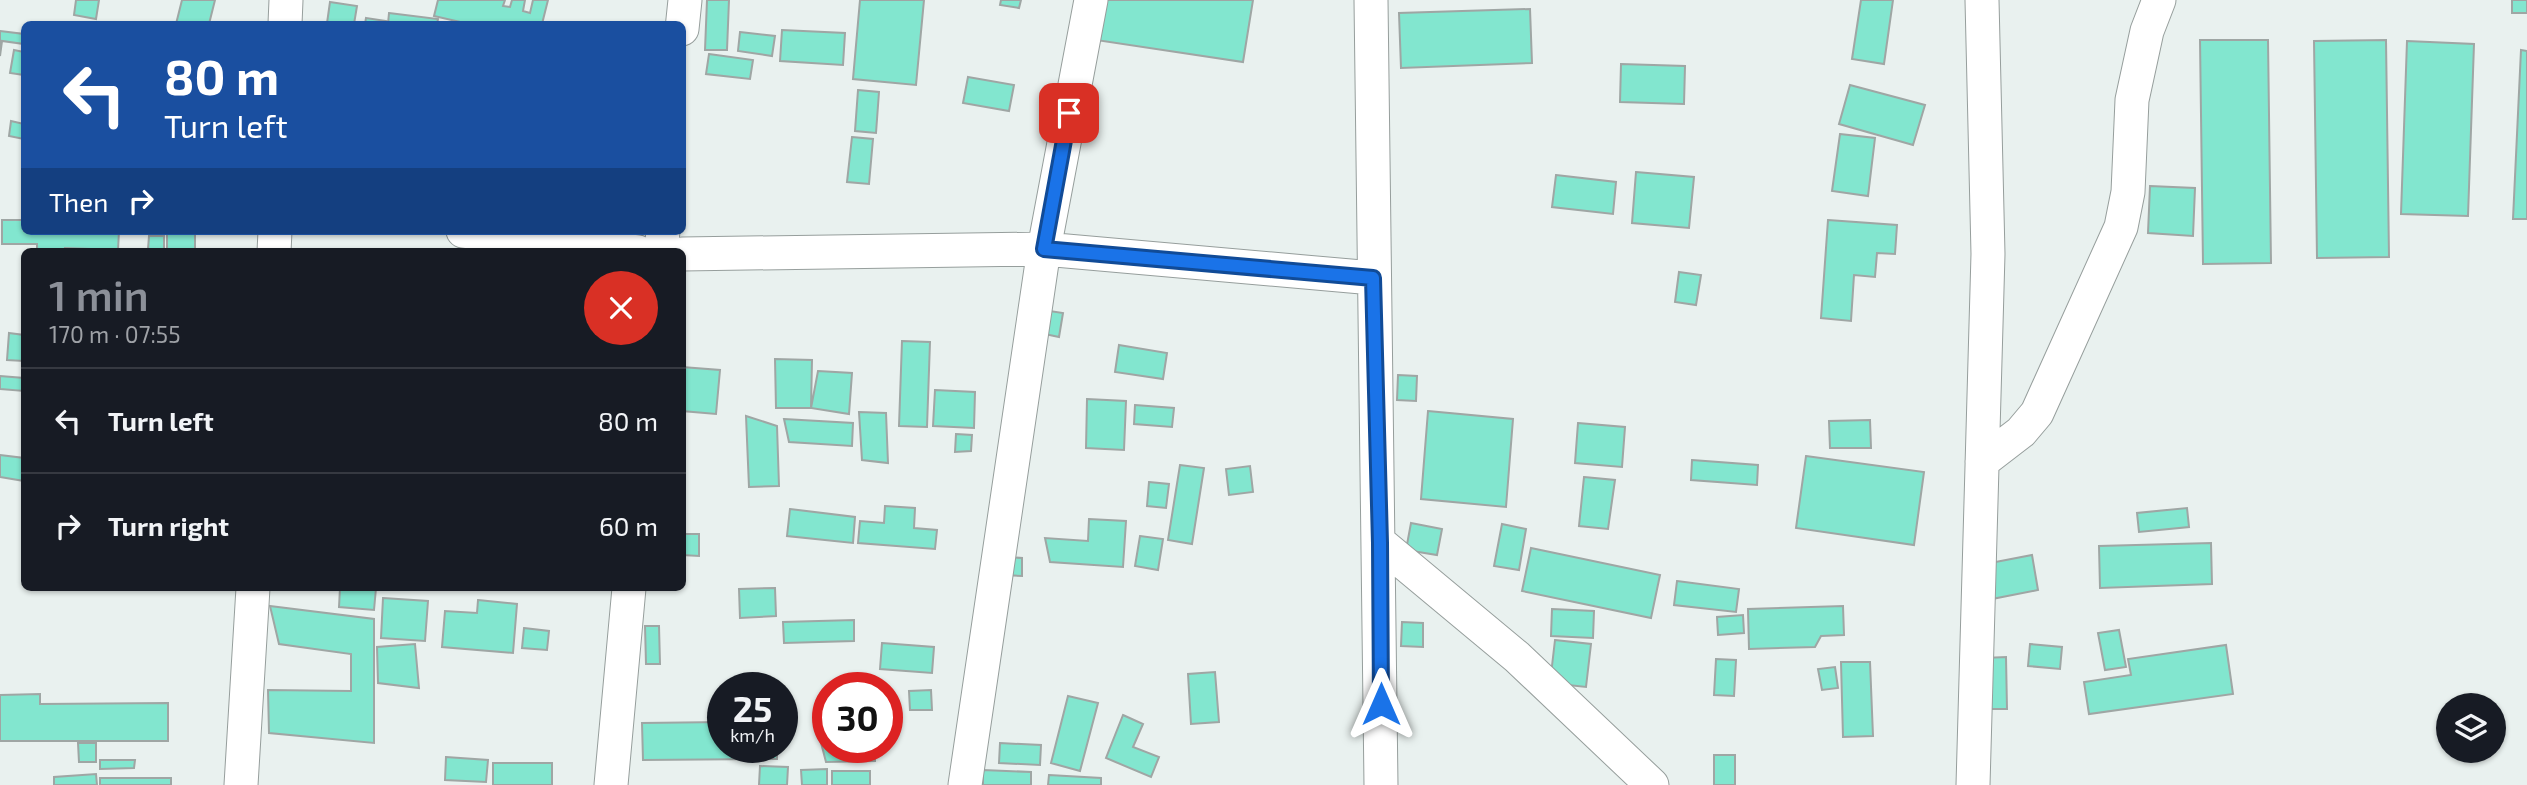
<!DOCTYPE html>
<html lang="en">
<head>
<meta charset="utf-8">
<style>
	:root { --surface:#171b24; --page:#242831; --text:#f1f3f6; --muted:#9ea1a6; --line:#363941; --accent:#8c9099 }
	body { margin:0; font-family:"Exo 2",sans-serif; background:var(--page); color:var(--text); height:100vh; display:flex; flex-direction:column; font-size:26px; white-space:nowrap }
	* { box-sizing:border-box; margin:0 }
	p { font-size:23px; color:var(--muted) }
	.icon { flex:none; width:38px; height:38px; fill:none; stroke:currentColor; stroke-width:2; stroke-linecap:round; stroke-linejoin:round }
	.map { position:relative; flex:1; overflow:hidden }
	.panel { position:absolute; left:21px; top:248px; width:665px; height:343px; display:flex; flex-direction:column; background:var(--surface); border-radius:10px; box-shadow:0 2px 5px #0004 }
	.panel>* { flex:none }
	.top-card { position:absolute; left:21px; top:21px; width:665px; height:214px; border-radius:10px; box-shadow:0 2px 5px #0004; background:#1a4fa0; color:#fff; overflow:hidden }
	.controls { position:absolute; left:2436px; top:693px; display:grid; gap:14px }
	.controls a { display:grid; place-items:center; width:70px; height:70px; border-radius:50%; background:var(--surface); box-shadow:0 2px 5px #0004; font-size:35px }
	.speed { position:absolute; left:707px; top:672px; display:flex; gap:14px; font-size:35px; font-weight:700; text-align:center }
	.speed>* { display:grid; place-content:center; width:91px; height:91px; border-radius:50%; background:var(--surface); box-shadow:0 2px 5px #0004; line-height:1 }
	.speed small { font-size:18px; font-weight:400 }
	.speed .limit { border:10px solid #d22; background:#fff; color:#111 }
	.pin { position:absolute; display:grid; place-items:center; width:60px; height:60px; color:#fff; margin:-30px; border-radius:14px; box-shadow:0 4px 10px #0006 }
	.me { position:absolute; width:77px; margin:-38px; rotate:0deg; stroke-linejoin:round; filter:drop-shadow(0 0 5px #0008) }
	.turn { display:flex; align-items:center; gap:24px; height:147px; padding:0 28px; font-size:32px }
	.turn .icon { width:91px; height:91px; stroke-width:2.5 }
	.turn b { display:block; font-size:49px; line-height:60px }
	.then { display:flex; align-items:center; height:66px; padding:0 28px; background:#0003; gap:14px; font-size:26px }
	.round { display:grid; place-items:center; flex:none; width:74px; height:74px; border-radius:37px; background:var(--page) }
	.summary { display:flex; align-items:center; justify-content:space-between; height:119px; padding:0 28px }
	h1 { font-size:42px; font-weight:600; line-height:52px; color:var(--accent) }
	ul { padding:0; list-style:none }
	li { display:flex; align-items:center; gap:21px; height:105px; padding:0 28px; border-top:2px solid var(--line) }
	li div { flex:1 }
	li b { display:block; font-size:26px }
	li em { font-style:normal }
	.map>svg:first-child { display:block }
</style>
</head>
<body>
<div class="map">
<svg width="2527" height="785" viewBox="0 0 2527 785">
	<rect width="100%" height="100%" fill="#e9f1ef"/>
	<!-- building -->
	<path fill="#82e6cf" stroke="#9fa6a4" stroke-width="2" d="M76 0H99L96 19 74 15Z
		M182 0H215L209 24H176Z
		M438 0H505L503 6 510 7 512 0H525L523 11 530 13 533 0H548L542 24H469L434 16Z
		M707 0H729L727 50H705Z
		M860 0H924L916 85 853 79Z
		M1001 0H1021L1019 8 1000 5Z
		M1102 0H1253L1243 62 1096 40Z
		M1861 0H1893L1884 64 1852 59Z
		M2512 0H2527V13H2512Z
		M330 2 357 6 354 24 327 23Z
		M1530 9 1532 63 1401 68 1399 13Z
		M389 13 438 19 437 24H388Z
		M366 18 386 21 385 24H365Z
		M782 30 845 33 843 65 780 61Z
		M0 31 24 34V44L2 41 0 56Z
		M740 32 775 36 772 56 738 51Z
		M2200 40H2268L2271 263 2203 264Z
		M2386 40 2389 257 2317 258 2314 41Z
		M2407 41 2474 44 2468 216 2401 214Z
		M14 50 24 52V75L10 73Z
		M2521 50 2527 51V219H2513Z
		M709 54 753 60 750 79 706 74Z
		M1621 64 1685 66 1684 104 1620 102Z
		M968 77 1014 85 1009 111 963 103Z
		M1850 85 1925 105 1913 145 1839 124Z
		M858 90 879 92 876 133 855 131Z
		M11 121 24 124V139L9 136Z
		M1840 134 1875 138 1868 196 1832 191Z
		M852 137 873 139 869 184 847 182Z
		M1636 172 1694 177 1689 228 1632 223Z
		M1556 175 1616 182 1613 214 1552 207Z
		M2150 186 2195 188 2193 236 2148 233Z
		M2 220H24V231H119L118 250 65 248V252H37V244H2Z
		M1828 220 1897 225 1895 254 1877 253 1875 277 1854 275 1851 321 1821 318Z
		M167 231H195V250L167 249Z
		M149 236H164V250L148 249Z
		M1679 272 1701 275 1696 305 1675 302Z
		M1043 310 1063 313 1059 337 1040 333Z
		M9 333 24 335V361L7 360Z
		M902 341 930 342 927 427 899 426Z
		M1119 345 1167 353 1163 379 1115 372Z
		M775 359 812 360 811 408H776Z
		M682 367 720 370 716 414 682 411Z
		M818 371 852 373 849 414 811 408Z
		M1398 375 1417 376 1416 401 1397 400Z
		M0 376 24 378V391L0 389Z
		M935 390 975 392 974 428 933 426Z
		M1087 399 1126 401 1124 450 1086 448Z
		M1135 405 1174 408 1172 427 1134 424Z
		M1428 411 1513 419 1506 507 1421 499Z
		M859 412 886 413 888 463 862 460Z
		M746 416 777 426 779 486 749 487Z
		M784 419 853 423 852 446 789 442Z
		M1870 420 1871 448H1830L1829 421Z
		M1578 423 1625 427 1622 467 1575 463Z
		M956 434 972 435 971 451 955 452Z
		M0 455 24 458V481L0 477Z
		M1806 456 1924 472 1914 545 1796 528Z
		M1692 460 1758 465 1757 485 1691 480Z
		M1180 465 1204 468 1192 544 1168 540Z
		M1250 466 1253 492 1229 495 1226 469Z
		M1584 477 1615 480 1608 529 1579 526Z
		M1149 482 1169 484 1166 508 1147 506Z
		M885 506 915 508 914 528 937 530 935 549 858 543 860 521 884 523Z
		M2187 508 2189 527 2139 532 2137 513Z
		M790 509 855 517 853 543 787 536Z
		M1089 519 1126 521 1123 567 1050 562 1045 538 1088 541Z
		M1411 523 1442 529 1437 555 1406 550Z
		M1502 524 1526 529 1519 570 1494 566Z
		M682 534H699V556L682 555Z
		M1140 536 1163 539 1158 570 1135 566Z
		M2211 543 2212 584 2100 588 2099 546Z
		M1531 548 1660 575 1651 618 1522 591Z
		M2032 555 2038 590 1992 599 1985 564Z
		M1006 557 1022 558V576L1005 575Z
		M1677 581 1739 589 1736 612 1674 605Z
		M340 588H376L374 610 339 607Z
		M775 588 776 616 740 618 739 589Z
		M383 598 428 601 425 641 381 638Z
		M478 600 517 604 513 653 442 647 445 611 477 613Z
		M270 606 374 619V743L269 733 268 690 351 691V654L279 644Z
		M1843 606 1844 635 1821 636 1815 647 1749 649 1748 609Z
		M1552 609 1594 611 1593 638 1551 636Z
		M1743 615 1744 633 1718 635 1717 617Z
		M854 620V641L784 643 783 622Z
		M1402 622 1423 623V647L1401 646Z
		M645 626H659L660 664H646Z
		M524 628 549 631 547 650 522 648Z
		M2119 630 2126 667 2105 670 2098 633Z
		M1555 640 1591 644 1586 687 1550 683Z
		M882 643 934 647 932 673 880 669Z
		M415 644 419 688 378 683 377 647Z
		M2030 644 2062 647 2060 669 2028 666Z
		M2226 645 2233 694 2089 714 2084 682 2131 675 2128 659Z
		M2006 657 2007 709H1985L1984 658Z
		M1716 659 1736 660 1734 696 1714 695Z
		M1841 662H1870L1873 736 1843 737Z
		M1835 667 1838 688 1822 690 1818 669Z
		M1215 672 1219 722 1191 724 1188 674Z
		M931 690 932 710H910L909 691Z
		M40 694V704L168 703V741H0V695Z
		M1068 696 1098 703 1080 771 1051 763Z
		M1123 715 1143 724 1133 747 1159 757 1151 777 1106 758Z
		M723 722V747H777V759L643 760 642 723Z
		M819 735H828V747H875V761L826 762Z
		M78 743H96V762H79Z
		M1000 743 1041 745 1040 765 999 763Z
		M1714 755H1735V785H1714Z
		M446 757 488 760 486 782 445 780Z
		M100 760H135L134 768 100 769Z
		M493 763H552V785H493Z
		M760 766 788 767 787 785H759Z
		M827 769V785H802L801 770Z
		M983 770 1031 772V785H983Z
		M832 771H870V785H832Z
		M96 774 97 785H54V777Z
		M1049 775 1101 778V785H1048Z
		M100 778H171V785H100Z"/>
	<g fill="none" stroke-linecap="round" stroke-linejoin="round">
		<!-- street casing -->
		<g stroke="#969e9c" stroke-width="35">
			<path id="street" d="M1371 0C1372 262 1380 523 1381 785
				M285 24 286 0
				M682 29 685 0
				M463 231 638 252
				M274 252 275 231
				M661 252 663 231
				M682 254 1044 249 1373 278
				M1982 462 2021 432 2037 413 2121 227 2128 192 2132 100 2147 31 2159 0
				M1380 543 1517 657 1652 785
				M241 785 253 588
				M611 785 629 588
				M965 785 1044 249 1091 0
				M1973 785 1988 254 1982 0"/>
		</g>
		<!-- street -->
		<use href="#street" stroke="#fff" stroke-width="33"/>
	</g>
	<g fill="none" stroke-linecap="round" stroke-linejoin="round">
		<!-- route casing -->
		<g stroke="#114b97" stroke-width="18">
			<path id="route" d="M1069 113 1044 249 1373 278 1380 543 1381 704"/>
		</g>
		<!-- route -->
		<use href="#route" stroke="#1a73e8" stroke-width="12"/>
	</g>
</svg>
<div class="controls">
<a><svg class="icon" aria-label="layers" viewBox="0 0 24 24"><path d="M12 4l9 5-9 5-9-5zM3 14l9 5 9-5"/></svg></a>
</div>
<div class="speed"><div>25<small>km/h</small></div><div class="limit">30</div></div>
<div class="pin" style="left:1069px;top:113px;background:#d93025"><svg class="icon" aria-label="arrive" viewBox="0 0 24 24"><path d="M6 21V4h12l-3 4 3 4H6"/></svg></div>
<svg class="me" style="left:1381px;top:704px" viewBox="-20 -20 40 40"><path d="M0-17L14 15 0 8-14 15z" fill="#1a73e8" stroke="#fff" stroke-width="4"/></svg>
<div class="top-card">
<div class="turn"><svg class="icon" aria-label="left" viewBox="0 0 24 24"><path d="M17 20v-9H6M10 6l-5 5 5 5"/></svg><div><b>80 m</b>Turn left</div></div>
<div class="then">Then<svg class="icon" aria-label="right" viewBox="0 0 24 24"><path d="M7 20v-9h11M14 6l5 5-5 5"/></svg></div>
</div>
<section class="panel">
<div class="summary"><div><h1>1 min</h1><p>170 m · 07:55</p></div><a class="round" style="background:#d93025;color:#fff"><svg class="icon" aria-label="close" viewBox="0 0 24 24"><path d="M6 6l12 12M18 6L6 18"/></svg></a></div>
<ul>
<li><svg class="icon" aria-label="left" viewBox="0 0 24 24"><path d="M17 20v-9H6M10 6l-5 5 5 5"/></svg><div><b>Turn left</b></div><em>80 m</em></li>
<li><svg class="icon" aria-label="right" viewBox="0 0 24 24"><path d="M7 20v-9h11M14 6l5 5-5 5"/></svg><div><b>Turn right</b></div><em>60 m</em></li>
</ul>
</section>
</div>
</body>
</html>
